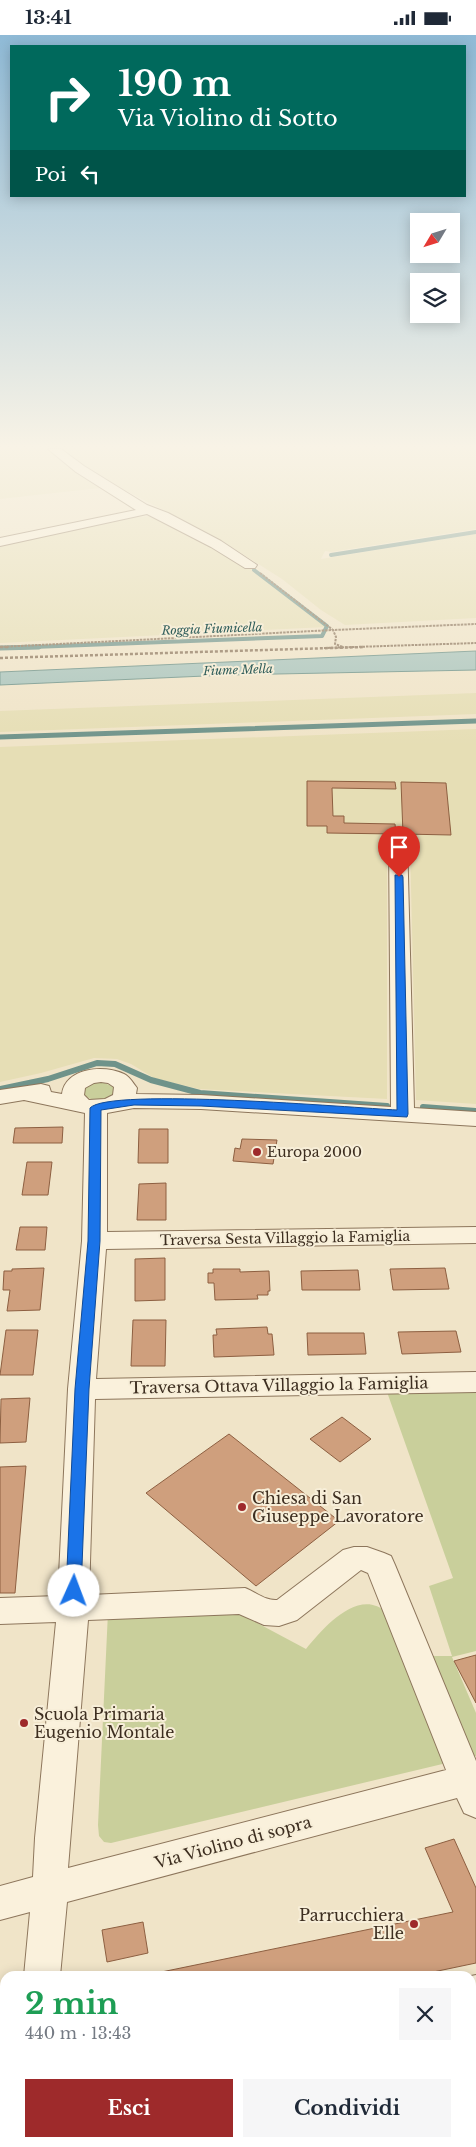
<!DOCTYPE html>
<html lang="it">
<head>
<meta charset="utf-8">
<style>
	:root { --surface:#fff; --page:#f6f6f7; --text:#1f2937; --muted:#747a83; --accent:#9e2a2b }
	body { margin:0; font-family:"Libre Baskerville",serif; background:var(--page); color:var(--text); height:100vh; display:flex; flex-direction:column; font-size:19px; white-space:nowrap }
	* { box-sizing:border-box; margin:0 }
	p { font-size:16px; color:var(--muted) }
	.icon { flex:none; width:28px; height:28px; fill:none; stroke:currentColor; stroke-width:2; stroke-linecap:round; stroke-linejoin:round }
	.map { position:relative; flex:1; overflow:hidden }
	.side { position:absolute; left:0px; top:1936px; width:476px; height:176px; display:flex; flex-direction:column; background:var(--surface); border-radius:15px 15px 0 0; box-shadow:0 2px 12px #0003 }
	.side>* { flex:none }
	.banner { position:absolute; left:10px; top:10px; width:456px; height:152px; border-radius:0px; box-shadow:0 2px 12px #0003; background:#00695c; color:#fff; overflow:hidden }
	.needle { width:32px; rotate:232deg }
	.buttons { position:absolute; left:410px; top:178px; display:grid; gap:10px }
	.buttons a { display:grid; place-items:center; width:50px; height:50px; border-radius:0px; background:var(--surface); box-shadow:0 2px 12px #0003; font-size:25px }
	.pin { position:absolute; display:grid; place-items:center; width:42px; height:42px; color:#fff; margin:-51px -21px; border-radius:50% 50% 50% 0; rotate:-45deg; box-shadow:0 0 5px #0007 }
	.pin .icon { rotate:45deg }
	.me { position:absolute; width:55px; margin:-28px; rotate:2deg; stroke-linejoin:round; filter:drop-shadow(0 0 4px #0008) }
	.turn { display:flex; align-items:center; gap:18px; height:105px; padding:0 25px; font-size:22px }
	.turn .icon { width:65px; height:65px; stroke-width:2.5 }
	.turn b { display:block; font-size:35px; line-height:42px }
	.then { display:flex; align-items:center; height:48px; padding:0 25px; background:#0003; gap:10px; font-size:19px }
	.round { display:grid; place-items:center; flex:none; width:52px; height:52px; border-radius:0px; background:var(--page) }
	.summary { display:flex; align-items:center; justify-content:space-between; height:85px; padding:0 25px }
	h1 { font-size:30px; font-weight:700; line-height:38px; color:#1e9e55 }
	.button { display:flex; gap:10px; margin-top:auto; padding:10px 25px }
	.button a { flex:1; height:58px; border-radius:0px; background:var(--accent); color:#fff; font-size:20px; font-weight:700; line-height:58px; text-align:center }
	.button a+a { background:var(--page); color:var(--text) }
	.status { display:flex; justify-content:space-between; align-items:center; height:35px; padding:0 25px; background:var(--surface); direction:ltr }
	.status svg { height:14px; fill:currentColor }
	.map>svg:first-child { display:block }
</style>
</head>
<body>
<div class="status"><b>13:41</b><svg viewBox="0 0 49 12"><path d="M0 12V9h3v3zM5 12V6h3v6zM10 12V3h3v9zM15 12V0h3v12zM26 1h20v11H26zM47 4h2v5h-2z"/></svg></div>
<div class="map">
<svg width="476" height="2112" viewBox="0 0 476 2112">
	<rect width="100%" height="100%" fill="#f0e4c8"/>
	<!-- farmland -->
	<path fill="#e6deb5" d="M0 414H47L75 433 109 452 0 464Z
		M62 414H476V494L331 517 325 516 321 524 476 499V583L345 590 321 575 282 544 219 504 117 451 84 431Z
		M153 481 249 532 327 592 0 608V511L137 482Z
		M476 658V679L0 697V676Z
		M476 694V1069L416 1065 410 809H387V1064L199 1054 154 1043 131 1029 117 1024 94 1023 41 1038 0 1047V712Z"/>
	<!-- green -->
	<path fill="#c9cf9b" d="M102 1047 114 1052 115 1055 113 1061C103 1066 92 1068 84 1059L85 1053 92 1048Z
		M387 1357H476V1616L452 1622 476 1678V1721L111 1808 104 1807 99 1801 98 1790 108 1577 220 1575 246 1582 306 1614C323 1593 359 1551 387 1578 397 1587 406 1609 414 1621H452L429 1551 453 1543Z"/>
	<!-- water -->
	<path fill="#a9c4bc" stroke="#6f938a" d="M476 616V635L228 640 0 650V637Z"/>
	<g fill="none" stroke-linecap="round" stroke-linejoin="round">
		<!-- stream-far2 -->
		<path stroke="#6f938a" stroke-width="4" d="M331 520 476 497
			M6 613 322 601 327 591 254 535"/>
		<!-- stream-far1 -->
		<path stroke="#6f938a" stroke-width="5" d="M0 613 39 612
			M0 702 476 686"/>
		<!-- stream -->
		<path stroke="#6f938a" stroke-width="6" d="M0 1054 48 1044 97 1028 115 1029 151 1045 200 1058 387 1071
			M423 1072 476 1076"/>
	</g>
	<!-- building -->
	<path fill="#cf9f7d" stroke="#8d5f41" d="M307 746 395 747 396 754 332 753 333 781H344V788L395 789 396 799 327 798V791H307Z
		M401 747 446 748 451 800 403 799Z
		M63 1092 62 1108H13L15 1093Z
		M139 1094H168V1128H138Z
		M242 1104 277 1105 273 1129 233 1126 235 1113 240 1114Z
		M27 1127H52L48 1160H22Z
		M166 1148V1185H137L139 1149Z
		M20 1192H47L45 1215H16Z
		M165 1223V1265L135 1266V1224Z
		M44 1233 40 1275 7 1276 10 1255H3L4 1236H12V1234Z
		M445 1233 449 1254 393 1255 390 1234Z
		M213 1234H240V1237L269 1236 270 1256H268V1260H257L258 1264 215 1265 214 1248H208V1238H213Z
		M358 1235 360 1255H302L301 1236Z
		M133 1285H166L165 1331H131Z
		M267 1292 268 1299H272L274 1320 214 1322 213 1300H217L216 1294Z
		M6 1295H38L33 1340H0Z
		M456 1296 461 1317 402 1319 398 1297Z
		M307 1298H364L366 1319 308 1320Z
		M30 1363 26 1407 0 1408 1 1364Z
		M342 1382 371 1404 340 1427 310 1404Z
		M229 1399 339 1486 256 1551 146 1458Z
		M26 1431 15 1558H0V1432Z
		M476 1620V1668L454 1626Z
		M454 1804 476 1853V1928L414 1941H142L453 1877 425 1813Z
		M143 1887 148 1918 107 1927 102 1895Z
		M101 2108H147L148 2112H102Z
		M218 2108H314L315 2112H219Z"/>
	<g fill="none" stroke-linecap="round" stroke-linejoin="round">
		<!-- street casing -->
		<g stroke="#8d765c" stroke-width="2">
			<path id="street" d="M48 414H61L84 431 147 470 168 478 221 506 257 530 255 533H245L211 512 147 479 0 511V503L136 475 76 437Z
				M398 797 404 799 407 803 414 1073 476 1077V1091L201 1074 134 1073 107 1078V1197L476 1192V1208L106 1214 96 1344 476 1337V1357L95 1364 89 1560 245 1553C256 1557 265 1566 277 1565L343 1515 354 1512H367L384 1518 391 1521 395 1530 476 1726V1783L464 1778 457 1763 67 1867 60 1941H24L30 1877 0 1885V1851L33 1842 35 1803 56 1587 0 1589V1563L58 1561 68 1354 82 1206 85 1078 24 1065 0 1069V1055L41 1049 49 1051 51 1057 62 1059C65 1033 104 1029 124 1039 130 1042 133 1048 137 1053L136 1059 201 1060 391 1072 389 803 392 799ZM101 1047 108 1048 114 1052 113 1060 105 1064 89 1065 84 1060 85 1053 94 1048ZM361 1535 368 1538 446 1735 68 1833 88 1585 239 1579 264 1590 279 1591 297 1585Z
				M476 1940V1978L471 1979V1941Z
				M5 2039V2077L0 2078V2040Z
				M16 2108H56V2112H16Z"/>
		</g>
		<!-- path-far1 -->
		<path stroke="#8d765c" stroke-width="2" stroke-dasharray="2.5 1" stroke-linecap="butt" d="M260 538 333 595 476 589
			M0 612 333 595 336 602 335 609 343 612
			M324 613 476 608"/>
		<!-- path -->
		<path stroke="#8d765c" stroke-width="2.5" stroke-dasharray="3 2" stroke-linecap="butt" d="M0 612H9
			M0 623 364 612"/>
		<!-- street -->
		<use href="#street" fill="#faf1dc" fill-rule="evenodd"/>
	</g>
	<!-- sky -->
	<linearGradient id="sky" x2="0" y2="1"><stop stop-color="#8fbad6"/><stop offset="0.58" stop-color="#f8f3e6"/><stop offset="1" stop-color="#f8f3e6" stop-opacity="0"/></linearGradient>
	<rect width="476" height="710" fill="url(#sky)"/>
	<!-- route -->
	<path fill="#1a73e8" stroke="#114b97" d="M395 840H402L403 842 408 1079 407 1082 201 1071 134 1070 101 1075 100 1206 89 1354 81 1556 79 1561 74 1562 68 1561 66 1556 75 1354 88 1206 90 1073C109 1052 355 1073 397 1075Z"/>
	<!-- markers -->
	<g fill="#9e2a2b" stroke="#f7eed8" stroke-width="2">
		<circle cx="257" cy="1117" r="5"/>
		<circle cx="242" cy="1472" r="5"/>
		<circle cx="24" cy="1688" r="5"/>
		<circle cx="414" cy="1889" r="5"/>
	</g>
	<g text-anchor="middle" stroke-width="4" stroke-linejoin="round" paint-order="stroke">
		<!-- far-water labels -->
		<g font-size="12" font-style="italic" fill="#2f5d5a" stroke="#f7eed8">
			<text transform="translate(212 594) rotate(-2)" y="4">Roggia Fiumicella</text>
			<text transform="translate(238 635) rotate(-2)" y="4">Fiume Mella</text>
		</g>
		<!-- poi labels -->
		<g font-size="14" fill="#3d2e20" stroke="#f7eed8" text-anchor="start">
			<text x="267" y="1122">Europa 2000</text>
		</g>
		<!-- street labels -->
		<g font-size="14" fill="#3d2e20" stroke="#f7eed8">
			<text transform="translate(285 1203) rotate(-1)" y="5">Traversa Sesta Villaggio la Famiglia</text>
		</g>
		<!-- near-street labels -->
		<g font-size="16" fill="#3d2e20" stroke="#f7eed8">
			<text transform="translate(279 1350) rotate(-1)" y="6">Traversa Ottava Villaggio la Famiglia</text>
			<text transform="translate(233 1807) rotate(-15)" y="6">Via Violino di sopra</text>
		</g>
		<!-- near-poi labels -->
		<g font-size="16" fill="#3d2e20" stroke="#f7eed8" text-anchor="start">
			<text x="252" y="1469">Chiesa di San<tspan x="252" dy="18">Giuseppe Lavoratore</tspan></text>
			<text x="34" y="1685">Scuola Primaria<tspan x="34" dy="18">Eugenio Montale</tspan></text>
			<text x="404" y="1886" text-anchor="end">Parrucchiera<tspan x="404" dy="18">Elle</tspan></text>
		</g>
	</g>
</svg>
<div class="buttons">
<a><svg class="needle" viewBox="-14 -14 28 28"><path d="M0-13l5 13h-10z" fill="#e53935"/><path d="M0 13l5-13h-10z" fill="#747a83"/></svg></a>
<a><svg class="icon" aria-label="layers" viewBox="0 0 24 24"><path d="M12 4l9 5-9 5-9-5zM3 14l9 5 9-5"/></svg></a>
</div>
<div class="pin" style="left:399px;top:842px;background:#d93025"><svg class="icon" aria-label="arrive" viewBox="0 0 24 24"><path d="M6 21V4h12l-3 4 3 4H6"/></svg></div>
<svg class="me" style="left:74px;top:1556px" viewBox="-20 -20 40 40"><circle r="19" fill="#fff"/><path d="M0-13L10 11 0 6-10 11z" fill="#1a73e8"/></svg>
<div class="banner">
<div class="turn"><svg class="icon" aria-label="right" viewBox="0 0 24 24"><path d="M7 20v-9h11M14 6l5 5-5 5"/></svg><div><b>190 m</b>Via Violino di Sotto</div></div>
<div class="then">Poi<svg class="icon" aria-label="left" viewBox="0 0 24 24"><path d="M17 20v-9H6M10 6l-5 5 5 5"/></svg></div>
</div>
<section class="side">
<div class="summary"><div><h1>2 min</h1><p>440 m · 13:43</p></div><a class="round"><svg class="icon" aria-label="close" viewBox="0 0 24 24"><path d="M6 6l12 12M18 6L6 18"/></svg></a></div>
<div class="button"><a>Esci</a><a>Condividi</a></div>
</section>
</div>
</body>
</html>
